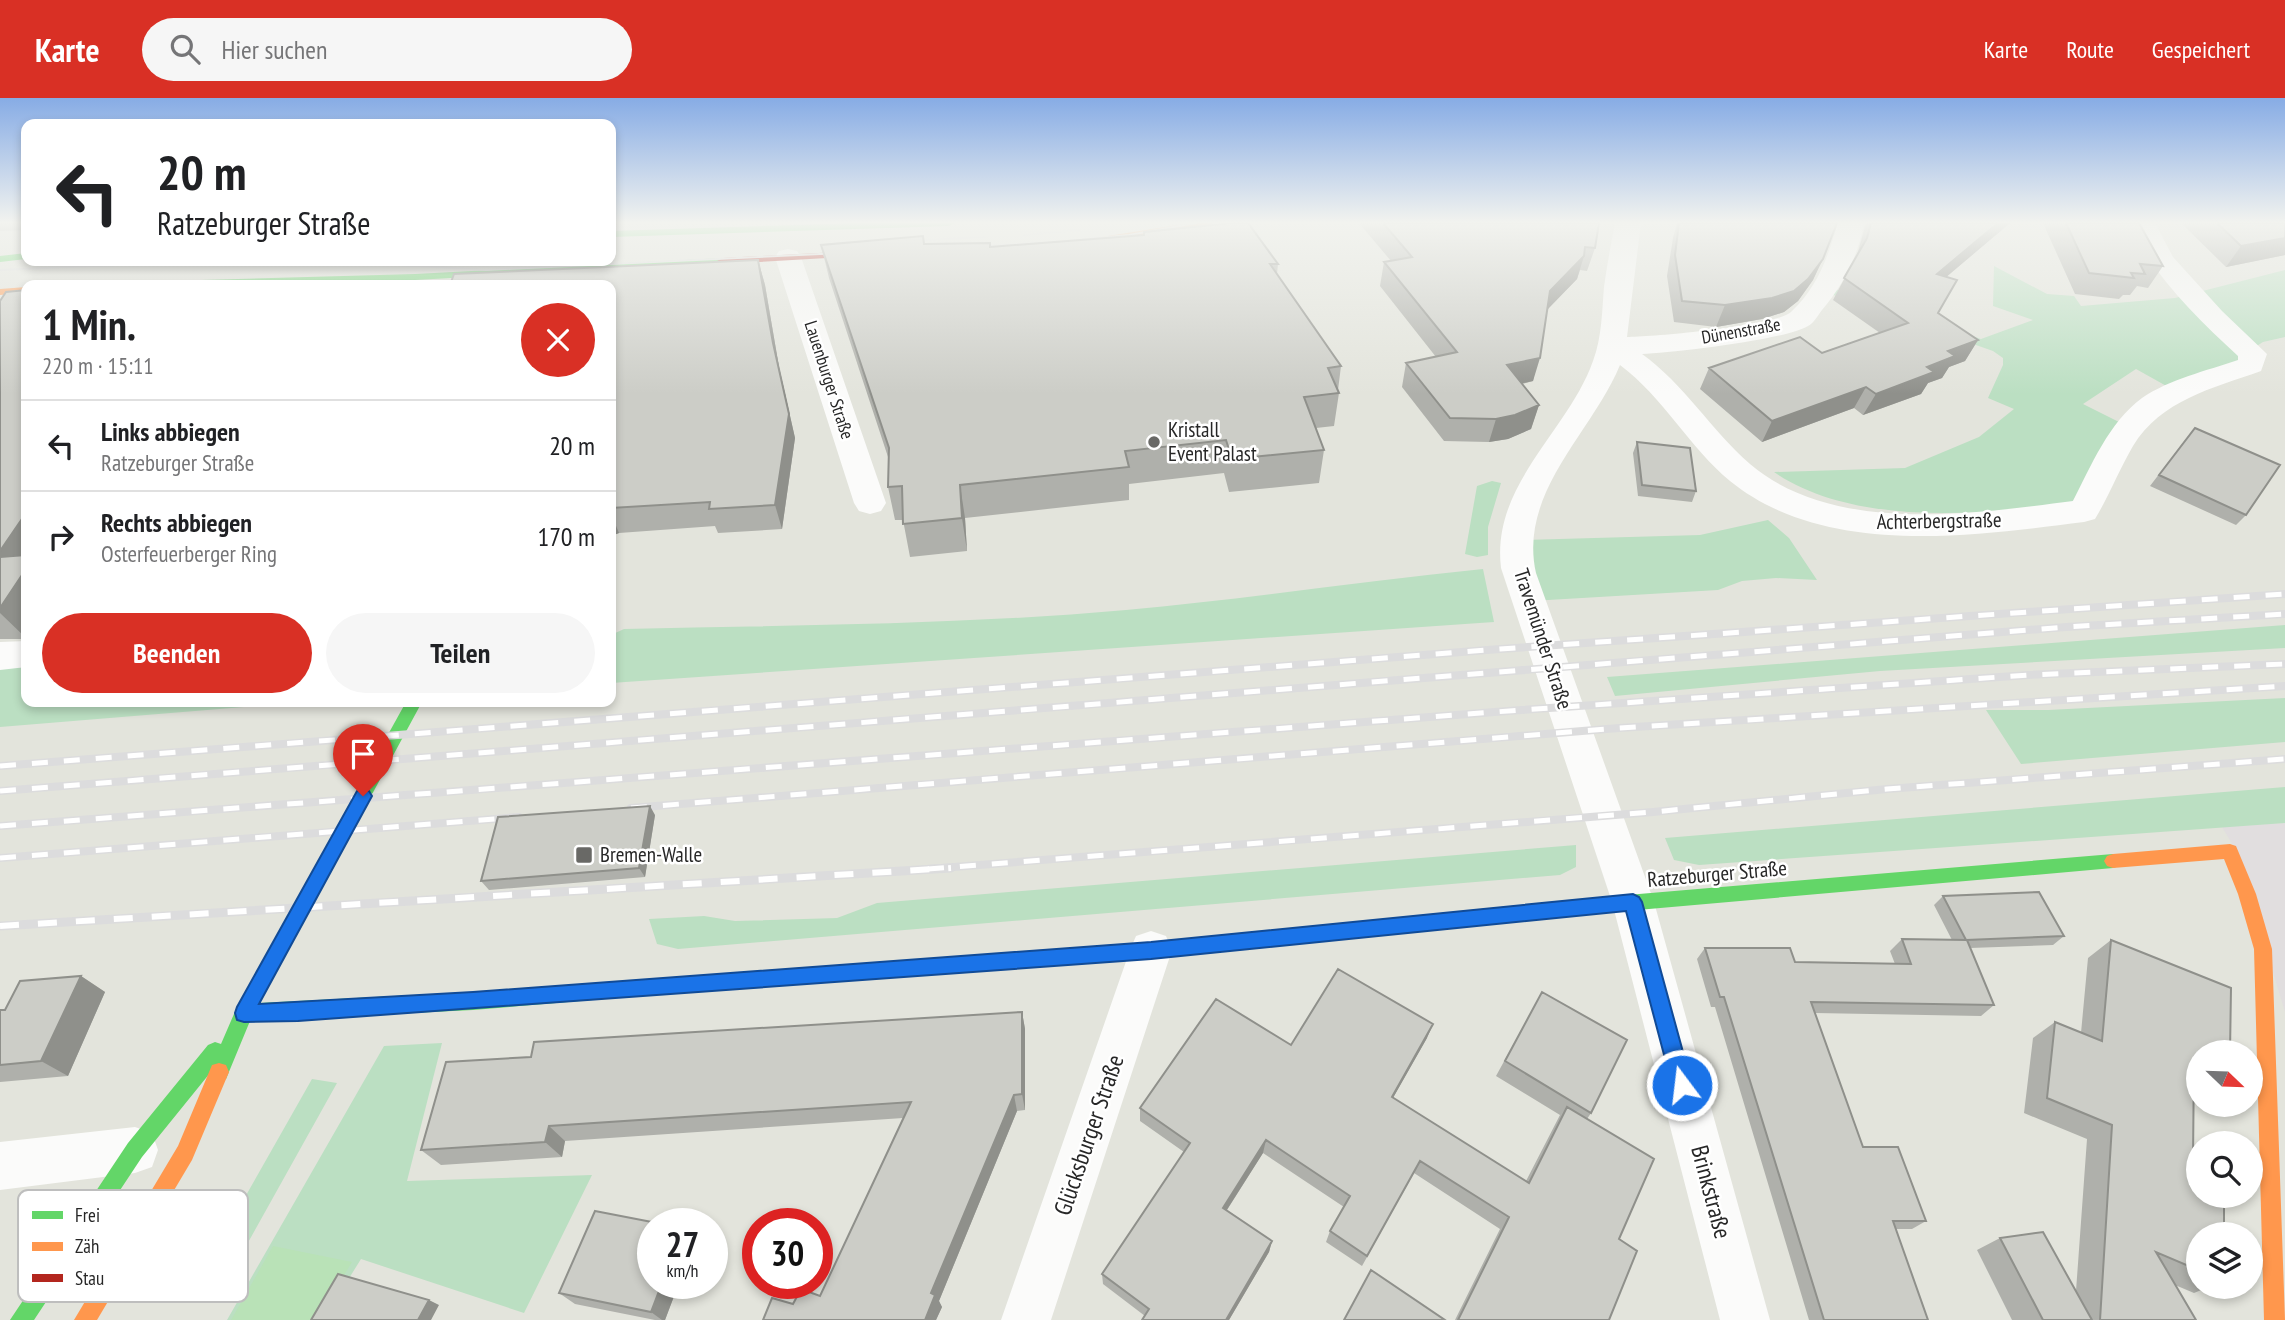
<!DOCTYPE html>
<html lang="de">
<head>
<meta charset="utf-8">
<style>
	:root { --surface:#fff; --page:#f6f6f6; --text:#202124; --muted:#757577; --line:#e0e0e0; --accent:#d93025 }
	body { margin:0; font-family:"PT Sans Narrow",sans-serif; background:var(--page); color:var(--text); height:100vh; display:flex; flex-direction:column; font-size:26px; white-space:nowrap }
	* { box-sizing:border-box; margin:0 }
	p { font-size:23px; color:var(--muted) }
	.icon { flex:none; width:38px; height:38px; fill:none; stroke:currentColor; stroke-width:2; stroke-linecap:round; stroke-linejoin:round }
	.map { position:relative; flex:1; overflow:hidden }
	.side { position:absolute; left:21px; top:182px; width:595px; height:427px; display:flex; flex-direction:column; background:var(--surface); border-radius:14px; box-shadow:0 4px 10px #0003 }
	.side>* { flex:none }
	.banner { position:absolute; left:21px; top:21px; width:595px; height:147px; border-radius:14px; box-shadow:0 4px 10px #0003; background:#fff; color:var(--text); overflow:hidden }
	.needle { width:46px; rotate:113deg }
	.buttons { position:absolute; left:2186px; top:942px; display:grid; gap:14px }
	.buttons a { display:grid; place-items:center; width:77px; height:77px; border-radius:50%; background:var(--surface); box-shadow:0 4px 10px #0003; font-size:35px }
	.speed { position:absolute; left:637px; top:1110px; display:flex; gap:14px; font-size:35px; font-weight:700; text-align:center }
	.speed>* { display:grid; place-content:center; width:91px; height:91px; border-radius:50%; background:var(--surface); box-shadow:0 4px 10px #0003; line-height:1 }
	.speed small { font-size:18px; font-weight:400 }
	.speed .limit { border:10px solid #d22; background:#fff; color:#111 }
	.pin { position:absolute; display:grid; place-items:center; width:60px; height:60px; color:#fff; margin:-72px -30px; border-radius:50% 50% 50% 0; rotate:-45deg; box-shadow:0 0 7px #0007 }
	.pin .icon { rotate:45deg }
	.me { position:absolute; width:77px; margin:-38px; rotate:345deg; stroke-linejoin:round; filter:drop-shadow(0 0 5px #0008) }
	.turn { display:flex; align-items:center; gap:24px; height:147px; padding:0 21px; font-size:32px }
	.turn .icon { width:91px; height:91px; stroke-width:2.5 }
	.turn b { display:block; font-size:49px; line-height:60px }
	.round { display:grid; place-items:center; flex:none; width:74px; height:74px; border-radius:37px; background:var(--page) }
	.headline { display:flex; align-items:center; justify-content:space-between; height:119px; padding:0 21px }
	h1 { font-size:42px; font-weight:600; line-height:52px }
	.action { display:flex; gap:14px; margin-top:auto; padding:14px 21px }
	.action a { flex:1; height:80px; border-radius:42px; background:var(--accent); color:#fff; font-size:28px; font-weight:600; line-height:80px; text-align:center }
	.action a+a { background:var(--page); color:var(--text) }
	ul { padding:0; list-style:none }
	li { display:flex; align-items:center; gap:21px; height:91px; padding:0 21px; border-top:2px solid var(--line) }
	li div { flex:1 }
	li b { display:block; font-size:26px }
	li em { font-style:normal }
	header { display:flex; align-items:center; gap:42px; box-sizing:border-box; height:98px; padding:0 35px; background:var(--accent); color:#fff }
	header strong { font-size:33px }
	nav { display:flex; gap:38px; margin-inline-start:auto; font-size:24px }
	.search { width:490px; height:63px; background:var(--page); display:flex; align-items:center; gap:18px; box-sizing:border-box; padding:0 24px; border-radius:38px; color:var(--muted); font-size:26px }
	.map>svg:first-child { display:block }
</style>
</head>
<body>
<header>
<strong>Karte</strong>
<div class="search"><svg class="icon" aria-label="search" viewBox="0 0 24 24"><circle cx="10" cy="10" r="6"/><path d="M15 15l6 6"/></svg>Hier suchen</div>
<nav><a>Karte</a><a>Route</a><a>Gespeichert</a></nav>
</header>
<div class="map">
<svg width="2285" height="1222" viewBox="0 0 2285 1222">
	<rect width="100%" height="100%" fill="#e3e4dc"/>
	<!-- industrial -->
	<path fill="#e1dedf" d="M2285 725V914L2236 752 2222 729Z"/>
	<!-- green -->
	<path fill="#bbdfc2" d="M1994 168 2047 196 2074 198 2081 208 2175 200 2285 172V239L2263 244 2244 256 2237 265 2170 290 2136 271 2083 306 2121 325 2116 339 2072 404C1982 418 1853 428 1774 374L1905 370 1979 339 2014 311 1988 300 2003 267V260L1993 253 1825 194 1829 189 1981 241 2033 222 1993 208Z
		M1492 383 1501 385 1488 429V457L1477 459 1465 456 1477 388Z
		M1768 422 1789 440 1817 482 1776 480 1742 483 1718 492 1531 503 1520 442 1700 437Z
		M1483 471 1494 524 611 585V537L624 531C792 527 959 527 1126 512 1245 501 1364 483 1483 471Z
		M2285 527V550L1880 573 1615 598 1607 579Z
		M26 569V604H306L0 629V571Z
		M2285 600V644L2021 666 1986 612H2048Z
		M2285 689V725L1699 767 1674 762 1665 740Z
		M1576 747V769L1560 777 678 851 657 846 649 821 704 818 735 823 837 820 877 805Z
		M442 945 407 1083 592 1077 524 1215 361 1161 323 1222H227L384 948Z
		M312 981 337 985 217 1200 190 1196Z"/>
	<!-- pitch -->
	<path fill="#b9e2b7" d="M273 1148 352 1164 317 1222H231Z"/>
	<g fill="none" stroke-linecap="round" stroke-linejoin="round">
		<!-- street -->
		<path fill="#fbfbfa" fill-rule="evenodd" d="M1615 125H1641L1627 239C1653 239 1776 228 1791 214 1818 189 1828 158 1838 125H1864C1858 158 1844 186 1822 212 1818 217 1814 225 1808 228 1785 242 1672 255 1642 256 1684 286 1711 332 1750 366 1833 437 1973 416 2073 403 2091 368 2109 324 2142 300 2170 281 2206 273 2238 262V258C2196 219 2153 178 2129 125H2155L2173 159 2222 213 2267 256 2261 273C2213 290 2161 302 2133 348 2119 372 2109 398 2095 421L2084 424C1972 438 1825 460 1730 383 1689 349 1663 299 1620 267 1592 335 1518 394 1536 475L1654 804 1770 1222H1720L1612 804 1501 470C1491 386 1568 334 1593 263 1602 239 1602 213 1604 189 1607 167 1611 146 1615 125Z
			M788 151 797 153 801 159 886 405 881 413 870 416 859 413 854 405 775 159 779 153Z
			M26 543V569L0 572V544Z
			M1151 833 1166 838 1172 852 1051 1222H1001L1130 852 1136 838Z
			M135 1029 152 1035 158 1052 152 1069 135 1075 0 1092V1044Z"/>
		<!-- fast -->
		<path fill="#63d668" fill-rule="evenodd" d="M858 125H954L949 128 611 139V133Z
			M26 155V161L0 164V158Z
			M723 160 727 161V165L415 182 243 187H122L128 184 415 176Z
			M406 604H422L259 905 473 894 766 873 773 875 775 881 773 887 473 912 250 923 226 981 219 983 212 981 210 975 142 1059 34 1222H10L128 1045 208 947 215 944 221 946 237 909Z
			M2113 756 2119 758 2122 763 2119 768 2113 770 1592 816 1586 814 1583 808 1586 802 1592 800Z"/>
		<!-- slow -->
		<path fill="#ff974d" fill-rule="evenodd" d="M1190 125H1213L1208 128 1089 147 1083 144 1089 141Z
			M26 189V195L0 197V191Z
			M2230 746 2236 748 2256 796 2272 851 2285 1222H2264L2254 851 2238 796 2224 761 2113 770 2107 768 2104 763 2107 758 2113 756Z
			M1292 830 1298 832 1301 838 1298 844 1292 846 1151 860 766 889 759 887 757 881 759 875 766 873 1151 844Z
			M219 965 226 967 229 974 192 1062 97 1222H74L178 1048 212 967Z"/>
		<!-- jam -->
		<path fill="#b3261e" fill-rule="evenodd" d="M875 152 881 155 879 157 723 166 717 163 723 160Z
			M1592 800 1598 802 1601 808 1598 814 1592 816 1292 846 1286 844 1283 838 1286 832 1292 830Z"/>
		<!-- tram -->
		<path stroke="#dcdcdd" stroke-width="2" d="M1024 137 1079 132
			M905 143 985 139
			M1065 143 1129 137 1196 125
			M970 149 1040 145
			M331 163 486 172 841 155
			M0 172 206 163"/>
		<!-- rail-far1 casing -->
		<g stroke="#dcdcdd" stroke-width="8">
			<path id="rail-far1" d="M0 668 1500 551 2285 496
				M0 693 2066 529 2285 516
				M631 710 1619 630 2285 588
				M0 728 1521 612 2029 577 2285 566
				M0 760 519 719
				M928 771 1653 714 1887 691 2285 661"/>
		</g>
		<!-- rail casing -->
		<g stroke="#dcdcdd" stroke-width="9">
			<path id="rail" d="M0 828 951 770"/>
		</g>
		<!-- rail-far1 -->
		<use href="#rail-far1" stroke="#fff" stroke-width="5" stroke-dasharray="16" stroke-linecap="butt"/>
		<!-- rail -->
		<use href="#rail" stroke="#fff" stroke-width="6" stroke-dasharray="19" stroke-linecap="butt"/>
	</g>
	<!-- wall -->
	<path fill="#afb0ab" d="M0 125H26V132L0 133Z
		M1359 125H1599L1595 150 1587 173 1580 172 1577 181 1547 212 1533 283 1522 286 1539 307 1531 331 1508 341 1489 344 1444 343 1402 289 1406 265 1436 259 1380 188 1384 164 1391 163Z
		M1677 125H1837L1813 182 1798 203 1784 214 1762 221 1716 229 1674 224 1667 178 1673 140Z
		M1866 125H2010L1946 179 1938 215 1978 242 1965 263 1949 269 1942 280 1928 285 1921 296 1863 317 1854 310 1762 344 1700 291 1709 270 1822 255 1880 235 1833 202 1857 157Z
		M2043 125H2139L2163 168 2148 190 2137 188 2130 197H2123L2119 201 2075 196Z
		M2181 125H2285V157L2226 169Z
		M925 146 1278 166 1277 176 1341 268 1338 292 1339 295 1334 328 1316 330 1324 352 1319 385 1229 394 1224 375 1129 386V402L965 420 967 453 910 459 903 422H895L888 389 889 362 829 180 821 147Z
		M758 162 765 187 779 269 795 340 782 431 718 435 715 428 619 435 611 438V187Z
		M26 192V541H0V203Z
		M2186 341 2246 417 2236 427 2150 388Z
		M1637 344 1696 393 1692 404 1638 398 1633 355Z
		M655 717 645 779 489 792 481 783Z
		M1943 798 2064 838 2053 847 1970 850 1994 907 1981 918 1815 915 1863 1049 1926 1123 1912 1131H1896L1928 1222H1809L1715 909H1711L1697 861 1705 850 1795 864 1895 866 1890 853 1902 841 1952 842 1934 807Z
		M2111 842 2198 954V987L2194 985 2193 1061 2198 1136V1188H2211L2194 1195 2175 1187 2196 1222H2012L1977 1152 2000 1140 2076 1193 2087 1041 2024 1015 2033 940 2055 924 2081 935 2088 860Z
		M81 878 105 894 68 978 0 984V912H5Z
		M1542 894 1591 1015 1587 1021 1619 1141 1609 1222H1455L1500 1131 1414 1075 1362 1168 1326 1144 1330 1133 1344 1109 1263 1055 1227 1112 1272 1143 1269 1154 1229 1222H1142L1145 1218 1103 1186 1102 1176 1184 1054 1140 1023V1010L1291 947 1427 940 1393 1000 1526 1083 1560 1017 1496 978Z
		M1022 914 1025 931V1012L1017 1013 939 1203 942 1209 936 1222H763L793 1206 820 1198 903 1020 565 1043 562 1059 441 1067 421 1052 531 959Z
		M653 1185H679L665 1222H655L575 1206 559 1195Z"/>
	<!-- shaded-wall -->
	<path fill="#8f908b" d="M1998 125H2010L1925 197 1937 176Z
		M2285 140V157L2226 169 2241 148Z
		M1584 158 1577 181 1543 216 1550 193Z
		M1823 161 1813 182 1798 203 1784 214 1762 221 1716 229 1725 207Z
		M758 162 765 187 779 269 795 340 782 431 775 407Z
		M1978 242 1965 263 1949 269 1942 280 1928 285 1921 296 1863 317 1876 296 1927 269 1948 253Z
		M1540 260 1533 283 1501 290 1507 267Z
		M1866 289 1854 310 1762 344 1772 323Z
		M1539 307 1531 331 1508 341 1489 344 1496 321Z
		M960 387 965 420 967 453 962 420Z
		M26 415V540L0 515V453Z
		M611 416 619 435 611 438Z
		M650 708 655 717 645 779 639 770Z
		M81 878 105 894 68 978 41 963Z
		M1022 914 1025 931V1012L1022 996Z
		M1433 926 1427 940 1386 1012 1392 999Z
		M1014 997 1017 1013 939 1203 942 1209 936 1222H925L931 1195Z
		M549 1028 565 1043 562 1059 545 1044Z
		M1266 1042 1263 1055 1221 1121 1223 1110Z
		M1272 1143 1269 1154 1229 1222H1226Z
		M662 1185H679L665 1222H662L651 1214Z
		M429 1202 439 1207 431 1222H418Z"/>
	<!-- building -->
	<path fill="#cccdc7" stroke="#8f908b" stroke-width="2" d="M1233 125H1248L1278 166H1270L1341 268 1328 270 1339 295 1304 299 1324 352 1232 361 1226 342 1125 353 1129 369 960 387 962 420 903 426 902 388 888 389 889 350 821 147 923 138 924 146 990 145V149L1144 137V134Z
		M1383 125H1599L1595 150 1585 149 1584 158 1550 193 1540 260 1507 267 1539 307 1515 317 1496 321 1450 320 1406 265 1457 254 1384 164 1412 159Z
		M1679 125H1837L1823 161 1808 181 1794 193 1772 200 1725 207 1682 203 1675 157Z
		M1871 125H1998L1937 176 1957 182 1938 215 1978 242 1948 253 1955 258 1927 269 1934 274 1876 296 1866 289 1772 323 1709 270 1800 239 1822 255 1908 225 1844 180 1867 140Z
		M2066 125H2139L2163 168 2140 166 2145 176 2131 175 2134 180 2089 175Z
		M2217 125H2285V140L2241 148Z
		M758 162 773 245 789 316 775 407 709 411 710 404 611 410V187H450L454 176Z
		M215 183 217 187H126Z
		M26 192V415L0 453V203L6 194Z
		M2195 330 2280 367 2246 417 2159 377Z
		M1637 344 1690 350 1696 393 1642 387Z
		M26 457V471L0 510V459Z
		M650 708 639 770 481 783 498 719Z
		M2039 794 2064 838 1966 842 1943 798Z
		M1902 841 1967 842 1994 907 1811 904 1863 1049H1898L1926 1123H1893L1928 1222H1824L1724 899H1720L1705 850H1790L1795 864 1911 866Z
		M2111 842 2231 890 2230 954H2198V960L2194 959 2193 1061 2198 1063V1097H2224V1136H2198V1172L2156 1154 2196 1222H2100L2112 1027 2047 1000 2055 924 2102 943Z
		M1338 871 1433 926 1392 999 1529 1085 1567 1009 1654 1061 1619 1141 1637 1153 1609 1222H1458L1509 1119 1420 1063 1367 1158 1330 1133 1350 1098 1266 1042 1223 1110 1272 1143 1226 1222H1142L1149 1211 1102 1176 1190 1045 1140 1010 1216 901 1291 947Z
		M81 878 41 963 0 967V912H5L20 883Z
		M1542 894 1627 942 1591 1015 1505 963Z
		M1022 914V996L1014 997 931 1195 935 1197 925 1222H763L772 1200 793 1206 801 1191 820 1198 911 1004 549 1028 545 1044 421 1052 446 964 531 959 534 944Z
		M595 1113 657 1125H653V1185H662L651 1214 559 1195Z
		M2043 1134 2092 1222H2043L2000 1140Z
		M1371 1172 1445 1222H1344Z
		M338 1176 429 1202 418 1222H311Z"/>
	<!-- sky -->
	<linearGradient id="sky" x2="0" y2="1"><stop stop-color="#87ace5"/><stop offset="0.42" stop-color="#f2f3ef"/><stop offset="1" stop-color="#f2f3ef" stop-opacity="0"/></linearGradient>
	<rect width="2285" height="296" fill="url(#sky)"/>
	<!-- route -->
	<path fill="#1a73e8" stroke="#114b97" stroke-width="2" d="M363 691 369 693 372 698 259 906 473 894 1151 844 1633 796 1639 799 1642 804 1692 987 1689 994 1682 997 1675 994 1672 987 1626 813 1151 861 298 923 244 924 237 922 235 915 237 909 357 693Z"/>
	<!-- markers -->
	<g fill="#696966" stroke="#fff" stroke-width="2.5">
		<circle cx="1154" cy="344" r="7"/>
		<rect x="575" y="748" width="18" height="18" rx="3.5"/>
	</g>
	<g text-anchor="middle" stroke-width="5" stroke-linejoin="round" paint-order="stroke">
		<!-- far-street labels -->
		<g font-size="18" fill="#272727" stroke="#fff">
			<text transform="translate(1741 233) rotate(-10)" y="6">Dünenstraße</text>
			<text transform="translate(829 282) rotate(72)" y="6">Lauenburger Straße</text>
		</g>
		<!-- poi labels -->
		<g font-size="21" fill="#272727" stroke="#fff" text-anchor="start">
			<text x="1168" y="339">Kristall<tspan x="1168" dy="24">Event Palast</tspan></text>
			<text x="600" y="764">Bremen-Walle</text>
		</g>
		<!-- street labels -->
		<g font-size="21" fill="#272727" stroke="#fff">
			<text transform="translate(1939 423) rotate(-1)" y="7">Achterbergstraße</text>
			<text transform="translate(1543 541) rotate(72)" y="7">Travemünder Straße</text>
			<text transform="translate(1717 776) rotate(-5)" y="7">Ratzeburger Straße</text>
		</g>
		<!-- near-street labels -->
		<g font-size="24" fill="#272727" stroke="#fff">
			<text transform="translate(1089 1037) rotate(-71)" y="8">Glücksburger Straße</text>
			<text transform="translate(1711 1094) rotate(75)" y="8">Brinkstraße</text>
		</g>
	</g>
	<!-- legend -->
	<rect x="18" y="1092" width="230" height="112" rx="10" fill="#fff" stroke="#bebebe" stroke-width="2"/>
	<rect x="32" y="1113" width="31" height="8" fill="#63d668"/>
	<rect x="32" y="1144" width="31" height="9" fill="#ff974d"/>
	<rect x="32" y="1176" width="31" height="8" fill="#b3261e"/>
	<g font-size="19" fill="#272727">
		<text x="75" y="1124">Frei</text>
		<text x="75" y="1155">Zäh</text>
		<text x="75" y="1187">Stau</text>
	</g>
</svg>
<div class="buttons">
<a><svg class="needle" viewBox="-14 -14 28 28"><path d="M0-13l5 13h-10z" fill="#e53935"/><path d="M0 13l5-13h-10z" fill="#757577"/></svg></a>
<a><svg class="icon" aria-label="search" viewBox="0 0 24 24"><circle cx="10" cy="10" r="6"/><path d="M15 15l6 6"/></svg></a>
<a><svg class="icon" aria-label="layers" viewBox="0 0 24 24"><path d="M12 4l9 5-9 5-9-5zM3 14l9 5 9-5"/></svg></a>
</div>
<div class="speed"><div>27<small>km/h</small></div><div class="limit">30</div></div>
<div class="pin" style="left:363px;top:698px;background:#d93025"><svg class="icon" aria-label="arrive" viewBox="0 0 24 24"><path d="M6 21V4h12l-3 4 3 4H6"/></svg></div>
<svg class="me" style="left:1682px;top:987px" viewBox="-20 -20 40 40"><circle r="17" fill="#1a73e8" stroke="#fff" stroke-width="3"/><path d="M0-11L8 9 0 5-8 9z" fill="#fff"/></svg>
<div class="banner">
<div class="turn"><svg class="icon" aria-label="left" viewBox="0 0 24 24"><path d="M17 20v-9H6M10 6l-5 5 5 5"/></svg><div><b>20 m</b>Ratzeburger Straße</div></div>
</div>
<section class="side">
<div class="headline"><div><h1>1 Min.</h1><p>220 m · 15:11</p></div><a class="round" style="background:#d93025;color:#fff"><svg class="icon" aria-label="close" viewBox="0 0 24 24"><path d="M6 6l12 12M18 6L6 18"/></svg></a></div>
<ul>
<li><svg class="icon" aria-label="left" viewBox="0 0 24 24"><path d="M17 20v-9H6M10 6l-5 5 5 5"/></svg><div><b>Links abbiegen</b><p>Ratzeburger Straße</p></div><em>20 m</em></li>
<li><svg class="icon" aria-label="right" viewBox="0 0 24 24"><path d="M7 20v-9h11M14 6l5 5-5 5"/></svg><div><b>Rechts abbiegen</b><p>Osterfeuerberger Ring</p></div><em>170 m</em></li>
</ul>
<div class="action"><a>Beenden</a><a>Teilen</a></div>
</section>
</div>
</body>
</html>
